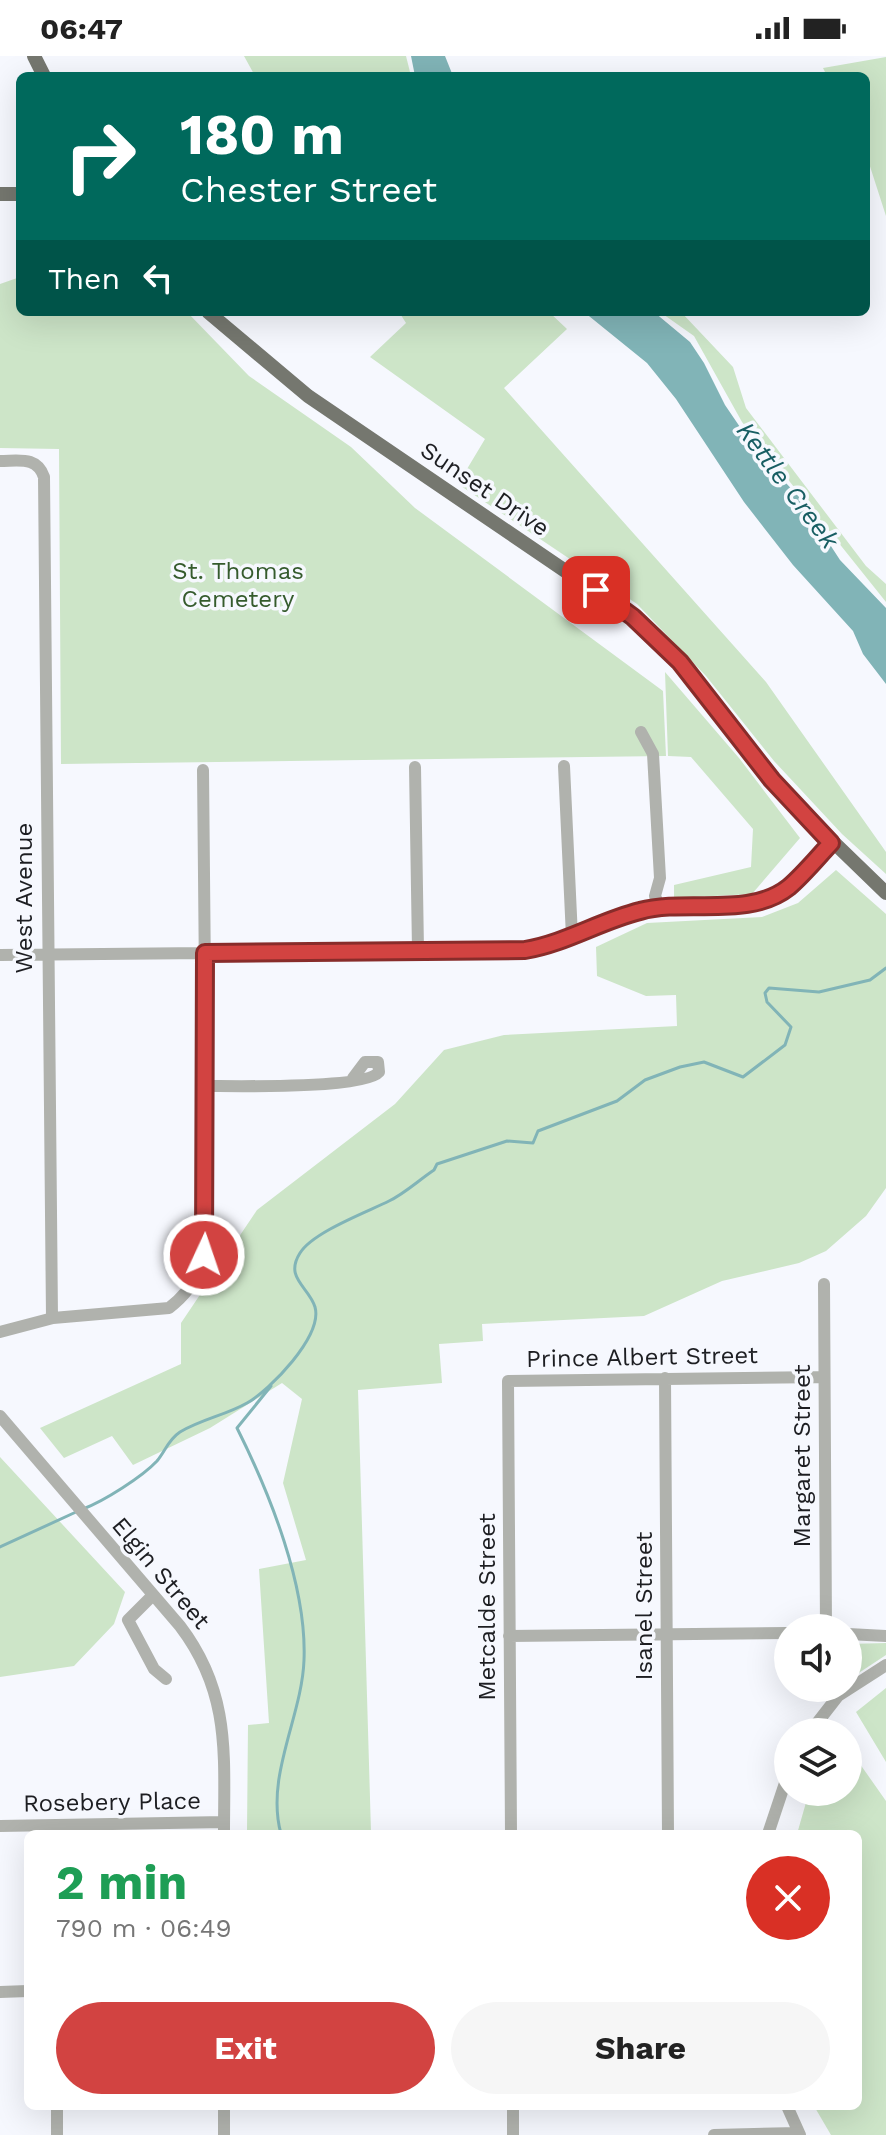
<!DOCTYPE html>
<html lang="en">
<head>
<meta charset="utf-8">
<style>
	:root { --surface:#fff; --page:#f6f6f6; --text:#222; --muted:#767676; --accent:#d24341 }
	body { margin:0; font-family:"Work Sans",sans-serif; background:var(--page); color:var(--text); height:100vh; display:flex; flex-direction:column; font-size:30px; white-space:nowrap }
	* { box-sizing:border-box; margin:0 }
	p { font-size:26px; color:var(--muted) }
	.icon { flex:none; width:44px; height:44px; fill:none; stroke:currentColor; stroke-width:2; stroke-linecap:round; stroke-linejoin:round }
	.map { position:relative; flex:1; overflow:hidden }
	.drawer { position:absolute; left:24px; top:1774px; width:838px; height:280px; display:flex; flex-direction:column; background:var(--surface); border-radius:12px; box-shadow:0 8px 32px #0002 }
	.drawer>* { flex:none }
	.top-card { position:absolute; left:16px; top:16px; width:854px; height:244px; border-radius:12px; box-shadow:0 8px 32px #0002; background:#00695c; color:#fff; overflow:hidden }
	.fabs { position:absolute; left:774px; top:1558px; display:grid; gap:16px }
	.fabs a { display:grid; place-items:center; width:88px; height:88px; border-radius:50%; background:var(--surface); box-shadow:0 8px 32px #0002; font-size:40px }
	.pin { position:absolute; display:grid; place-items:center; width:68px; height:68px; color:#fff; margin:-34px; border-radius:16px; box-shadow:0 4px 12px #0006 }
	.me { position:absolute; width:88px; margin:-44px; rotate:3deg; stroke-linejoin:round; filter:drop-shadow(0 0 6px #0008) }
	.turn { display:flex; align-items:center; gap:28px; height:168px; padding:0 32px; font-size:36px }
	.turn .icon { width:104px; height:104px; stroke-width:2.5 }
	.turn b { display:block; font-size:56px; line-height:68px }
	.then { display:flex; align-items:center; height:76px; padding:0 32px; background:#0003; gap:16px; font-size:30px }
	.round { display:grid; place-items:center; flex:none; width:84px; height:84px; border-radius:42px; background:var(--page) }
	.summary { display:flex; align-items:center; justify-content:space-between; height:136px; padding:0 32px }
	h1 { font-size:48px; font-weight:700; line-height:60px; color:#1e9e55 }
	.cta { display:flex; gap:16px; margin-top:auto; padding:16px 32px }
	.cta a { flex:1; height:92px; border-radius:48px; background:var(--accent); color:#fff; font-size:32px; font-weight:700; line-height:92px; text-align:center }
	.cta a+a { background:var(--page); color:var(--text) }
	.status { display:flex; justify-content:space-between; align-items:center; height:56px; padding:0 40px; background:var(--surface); direction:ltr }
	.status svg { height:22px; fill:currentColor }
	.map>svg:first-child { display:block }
</style>
</head>
<body>
<div class="status"><b>06:47</b><svg viewBox="0 0 49 12"><path d="M0 12V9h3v3zM5 12V6h3v6zM10 12V3h3v9zM15 12V0h3v12zM26 1h20v11H26zM47 4h2v5h-2z"/></svg></div>
<div class="map">
<svg width="886" height="2079" viewBox="0 0 886 2079">
	<rect width="100%" height="100%" fill="#f6f8fe"/>
	<!-- green -->
	<path fill="#cde5c8" d="M244 0H406L411 20H255Z
		M886 1V160L866 98V20H827L823 12Z
		M20 221V256H187L249 320 351 391 415 452 663 635 666 700 61 708 59 393 0 392V228Z
		M399 256H549L567 273 504 332 766 626 886 796V818L842 778 774 705 706 620 637 548 458 428 485 383 370 301 406 267Z
		M660 256H681L733 311 746 352 866 510 886 528V546L742 366 694 280Z
		M665 616 739 702 800 782 752 838 674 842V829L751 811 753 773 691 701 668 700Z
		M836 814 886 858V1132L866 1160 826 1195 799 1207 722 1225 644 1260 482 1268 483 1285 439 1288 442 1327 358 1334 371 1776 247 1775 248 1669 269 1667 259 1513 306 1504 283 1427 302 1343 282 1327 210 1372 133 1409 112 1380 64 1402 40 1372 181 1308V1267L257 1154 395 1048 444 994 504 979 677 970 676 939 646 940 597 920 596 891 647 867 762 861 798 847Z
		M0 1401 125 1536 114 1568 74 1610 0 1621Z
		M886 1587V1599L848 1624V1588Z
		M886 1632V1706L856 1656Z
		M848 1691 886 1745V2079H831L814 2050H858V1778H797L809 1736H848Z"/>
	<!-- water -->
	<path fill="#81b4b7" d="M411 0H445L453 20H415Z
		M584 256H654L690 286 704 307 725 349 757 396 799 441 840 504 886 552V628L863 598 853 575 793 509 744 446 676 343 647 307Z"/>
	<g fill="none" stroke-linecap="round" stroke-linejoin="round">
		<!-- stream -->
		<path stroke="#81b4b7" stroke-width="3" d="M271 1330 237 1372C270 1438 307 1530 304 1604 302 1661 265 1720 281 1778
			M83 1453C104 1445 142 1421 157 1405 166 1394 168 1384 180 1376 202 1363 226 1359 247 1347 270 1334 323 1280 315 1251 309 1231 284 1222 300 1197 313 1176 367 1156 389 1145 404 1138 419 1124 434 1114L437 1108 507 1085 533 1087 538 1075 617 1045 645 1024 680 1011 704 1006 743 1021 785 989 791 971 767 946 765 937 769 932 819 936 870 924 886 912
			M0 1491 76 1456"/>
		<!-- minor -->
		<path stroke="#b0b2ad" stroke-width="12" d="M0 405C19 405 37 400 44 421L52 1262
			M641 676 653 698 660 822 655 840 659 850
			M564 710 572 881
			M415 711 418 894
			M0 899 525 894C566 887 600 865 640 855 687 842 748 863 789 831 804 818 817 802 831 787
			M207 1030C235 1030 365 1033 379 1016L378 1006H365L353 1022
			M824 1228 826 1572
			M0 1276 53 1262 169 1252C213 1218 205 1181 207 1132L203 714
			M665 1322 668 1778
			M0 1360 180 1570C231 1637 224 1699 224 1778
			M153 1539 128 1564 154 1613 166 1623
			M848 1578 886 1580
			M509 1580 788 1577
			M810 1676 838 1640 886 1609
			M0 1770 224 1766
			M511 1778 508 1325 824 1321
			M768 1778 788 1718
			M0 1936 28 1935
			M57 2050V2079
			M224 2050V2079
			M513 2050V2079
			M787 2050 800 2079
			M714 2079 798 2077"/>
		<!-- major -->
		<path stroke="#75776f" stroke-width="14" d="M34 0 44 20
			M0 138H20
			M208 256 308 340 633 561 680 606 792 746 886 837"/>
	</g>
	<g fill="none" stroke-linecap="round" stroke-linejoin="round">
		<!-- route casing -->
		<g stroke="#882c2a" stroke-width="20">
			<path id="route" d="M204 1199 205 897 525 894C566 887 600 865 640 855 687 842 749 863 789 831 804 818 817 802 831 787L772 724 680 606 633 561 596 534"/>
		</g>
		<!-- route -->
		<use href="#route" stroke="#d24341" stroke-width="14"/>
	</g>
	<g text-anchor="middle" stroke-width="7" stroke-linejoin="round" paint-order="stroke">
		<!-- street labels -->
		<g font-size="24" fill="#1d1e22" stroke="#f6f8fe">
			<text transform="translate(485 433) rotate(34)" y="8">Sunset Drive</text>
			<text transform="translate(24 842) rotate(-90)" y="8">West Avenue</text>
			<text transform="translate(642 1301) rotate(-1)" y="8">Prince Albert Street</text>
			<text transform="translate(802 1400) rotate(-90)" y="8">Margaret Street</text>
			<text transform="translate(161 1517) rotate(50)" y="8">Elgin Street</text>
			<text transform="translate(644 1550) rotate(-90)" y="8">Isanel Street</text>
			<text transform="translate(487 1551) rotate(-90)" y="8">Metcalde Street</text>
			<text transform="translate(112 1746) rotate(-1)" y="8">Rosebery Place</text>
		</g>
		<!-- park labels -->
		<g font-size="24" fill="#355b2d" stroke="#f6f8fe">
			<text x="238" y="523">St. Thomas<tspan x="238" dy="28">Cemetery</tspan></text>
		</g>
		<!-- water labels -->
		<g font-size="26" font-style="italic" fill="#185e63" stroke="#f6f8fe">
			<text transform="translate(788 429) rotate(53)" y="9">Kettle Creek</text>
		</g>
	</g>
</svg>
<div class="fabs">
<a><svg class="icon" aria-label="sound" viewBox="0 0 24 24"><path d="M4 9h4l5-4v14l-5-4H4zM17 9q2 3 0 6"/></svg></a>
<a><svg class="icon" aria-label="layers" viewBox="0 0 24 24"><path d="M12 4l9 5-9 5-9-5zM3 14l9 5 9-5"/></svg></a>
</div>
<div class="pin" style="left:596px;top:534px;background:#d93025"><svg class="icon" aria-label="arrive" viewBox="0 0 24 24"><path d="M6 21V4h12l-3 4 3 4H6"/></svg></div>
<svg class="me" style="left:204px;top:1199px" viewBox="-20 -20 40 40"><circle r="17" fill="#d24341" stroke="#fff" stroke-width="3"/><path d="M0-11L8 9 0 5-8 9z" fill="#fff"/></svg>
<div class="top-card">
<div class="turn"><svg class="icon" aria-label="right" viewBox="0 0 24 24"><path d="M7 20v-9h11M14 6l5 5-5 5"/></svg><div><b>180 m</b>Chester Street</div></div>
<div class="then">Then<svg class="icon" aria-label="left" viewBox="0 0 24 24"><path d="M17 20v-9H6M10 6l-5 5 5 5"/></svg></div>
</div>
<section class="drawer">
<div class="summary"><div><h1>2 min</h1><p>790 m · 06:49</p></div><a class="round" style="background:#d93025;color:#fff"><svg class="icon" aria-label="close" viewBox="0 0 24 24"><path d="M6 6l12 12M18 6L6 18"/></svg></a></div>
<div class="cta"><a>Exit</a><a>Share</a></div>
</section>
</div>
</body>
</html>
